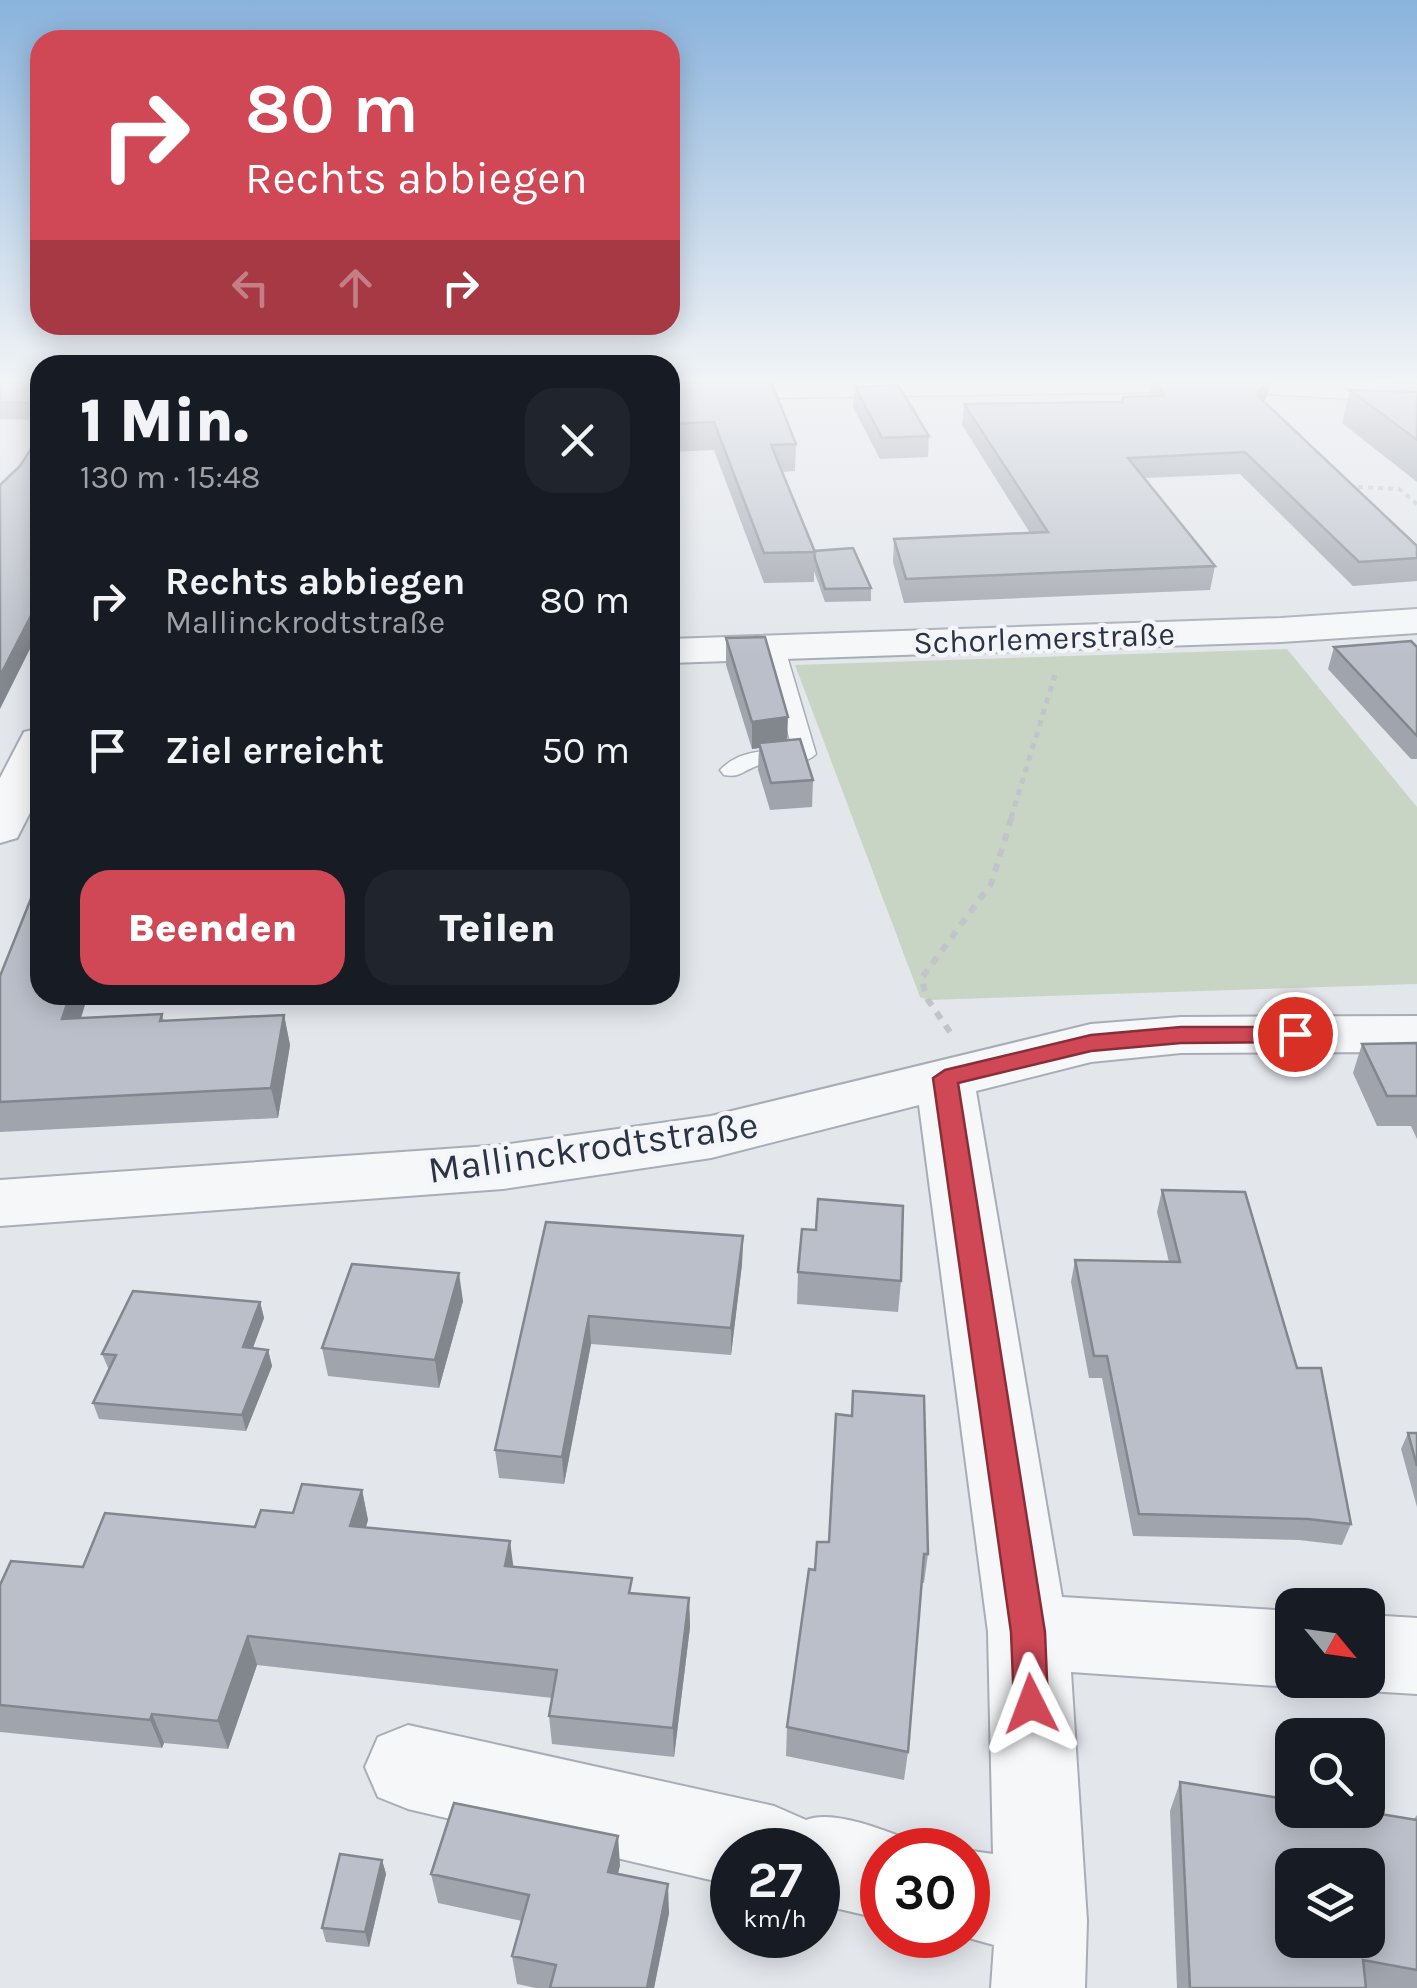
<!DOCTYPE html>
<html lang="de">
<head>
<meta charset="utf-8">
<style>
	:root { --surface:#171b24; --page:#20242c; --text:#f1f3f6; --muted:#9ea1a6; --accent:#d04856 }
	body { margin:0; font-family:Karla,sans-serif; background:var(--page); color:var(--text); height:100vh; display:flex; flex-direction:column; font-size:38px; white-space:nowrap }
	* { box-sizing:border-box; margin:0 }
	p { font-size:32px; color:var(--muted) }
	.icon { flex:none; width:55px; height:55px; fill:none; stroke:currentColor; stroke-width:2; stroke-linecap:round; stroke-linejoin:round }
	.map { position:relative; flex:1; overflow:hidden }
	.details { position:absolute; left:30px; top:355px; width:650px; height:650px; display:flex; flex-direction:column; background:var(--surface); border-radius:30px; box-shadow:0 5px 25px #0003 }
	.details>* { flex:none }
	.hud { position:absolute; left:30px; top:30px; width:650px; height:305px; border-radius:30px; box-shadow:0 5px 25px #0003; background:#d04856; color:#fff; overflow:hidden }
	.needle { width:65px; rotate:119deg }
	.fabs { position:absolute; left:1275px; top:1588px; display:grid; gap:20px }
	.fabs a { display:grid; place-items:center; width:110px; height:110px; border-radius:20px; background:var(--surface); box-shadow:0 5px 25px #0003; font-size:50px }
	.speed { position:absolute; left:710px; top:1828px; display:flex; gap:20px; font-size:50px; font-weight:700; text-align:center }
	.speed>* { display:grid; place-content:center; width:130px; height:130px; border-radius:50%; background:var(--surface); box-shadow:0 5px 25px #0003; line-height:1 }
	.speed small { font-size:25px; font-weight:400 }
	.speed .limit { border:15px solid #d22; background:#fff; color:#111 }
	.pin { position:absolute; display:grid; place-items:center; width:85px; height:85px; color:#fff; margin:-42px; border:5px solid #fff; border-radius:50%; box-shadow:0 2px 10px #0007 }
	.me { position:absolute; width:110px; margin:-55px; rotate:357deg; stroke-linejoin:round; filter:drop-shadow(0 0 8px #0008) }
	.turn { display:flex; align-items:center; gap:35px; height:210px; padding:0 50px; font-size:45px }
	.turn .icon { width:130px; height:130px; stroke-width:2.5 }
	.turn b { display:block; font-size:70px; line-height:85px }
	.lanes { display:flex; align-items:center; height:95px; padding:0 50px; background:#0003; justify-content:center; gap:50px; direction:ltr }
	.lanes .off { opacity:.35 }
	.round { display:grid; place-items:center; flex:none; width:105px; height:105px; border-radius:30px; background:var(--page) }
	.summary { display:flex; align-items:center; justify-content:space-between; height:170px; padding:0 50px }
	h1 { font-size:60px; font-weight:800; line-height:75px }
	.cta { display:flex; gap:20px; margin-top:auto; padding:20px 50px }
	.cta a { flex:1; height:115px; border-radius:30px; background:var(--accent); color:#fff; font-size:40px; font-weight:800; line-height:115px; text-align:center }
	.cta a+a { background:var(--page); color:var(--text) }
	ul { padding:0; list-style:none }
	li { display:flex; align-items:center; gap:30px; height:150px; padding:0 50px }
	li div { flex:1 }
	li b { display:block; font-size:38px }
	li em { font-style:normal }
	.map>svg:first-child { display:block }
</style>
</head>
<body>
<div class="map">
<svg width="1417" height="1988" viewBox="0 0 1417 1988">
	<rect width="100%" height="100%" fill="#e3e6eb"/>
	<!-- green -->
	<path fill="#c8d5c4" d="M1287 649 1417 807V984L928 1000 920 997 795 665Z"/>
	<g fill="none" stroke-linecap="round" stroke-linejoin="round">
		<!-- lane casing -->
		<g stroke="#a8adb6" stroke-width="3">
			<path id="lane" d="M775 643 785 649 816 754C801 769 773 759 754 767 742 772 738 778 724 775L720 770C739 750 766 751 792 748L765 649Z"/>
		</g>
		<!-- street casing -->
		<g stroke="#a8adb6" stroke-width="4">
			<path id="street" d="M879 378H1306L1417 385V403L1227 391 670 399V381Z
				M1417 609V633L1281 642 670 663V639L1281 618Z
				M40 728V793L17 838 0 843V778L24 732Z
				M1417 1016V1052L1181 1053 1091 1062 976 1091 1062 1597 1292 1611V1680H1309L1292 1687 1071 1672 1087 1921 1085 1988H991L994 1945 958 1935H968L965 1850 993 1854 988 1632 919 1105 711 1158 503 1189 0 1226V1180L503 1145 711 1116 1091 1024 1181 1017Z
				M1368 1615 1417 1618V1694L1368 1691 1340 1680H1368Z
				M408 1725 774 1806 806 1820C833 1809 887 1831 914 1842L917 1850H882V1919L818 1904V1850H732V1885L408 1809 378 1797 365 1767 378 1737Z"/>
		</g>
		<!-- path-far3 -->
		<path stroke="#c1c4ca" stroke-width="4" stroke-dasharray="5 5" stroke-linecap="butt" d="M1358 487 1399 489 1417 504"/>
		<!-- path-far2 -->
		<path stroke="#c1c4ca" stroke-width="5" stroke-dasharray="6 6" stroke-linecap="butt" d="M1011 818 1055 675"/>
		<!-- path-far1 -->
		<path stroke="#c1c4ca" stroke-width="6" stroke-dasharray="8 8" stroke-linecap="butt" d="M950 1032 928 1000 921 979 991 884 1012 816"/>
		<!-- path -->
		<path stroke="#c1c4ca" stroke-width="10" stroke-dasharray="11 11" stroke-linecap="butt" d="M1314 1599 1351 1602"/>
		<!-- lane -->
		<use href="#lane" fill="#f6f7f9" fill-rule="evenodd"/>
		<!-- street -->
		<use href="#street" fill="#f6f7f9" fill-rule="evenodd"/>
	</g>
	<!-- wall -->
	<path fill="#a0a4ad" d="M0 378H40V420L0 419Z
		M670 378 773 385 796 444 795 471 782 472 814 551 871 588V601L825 602 814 571V582L764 583 714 450 670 452Z
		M1152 378H1271L1267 397 1264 401 1417 546V581L1353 586 1240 474 1144 478 1215 566 1210 590 904 603 893 562 894 539 1030 533 962 425 964 404 1122 402 1149 396Z
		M855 387 929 436 928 457 880 459 853 407Z
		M1350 390 1417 392V482L1342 423Z
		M726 638 787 741 813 780 812 807 770 810 758 770 759 748 752 749 726 665Z
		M1334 647H1417V759H1411L1328 669Z
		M0 976 40 995H88L81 1018 162 1014 164 1021 284 1015 290 1045 278 1118 0 1132Z
		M1417 1043V1139L1411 1126H1377L1353 1073 1362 1044Z
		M1162 1190 1297 1368 1351 1524 1342 1545 1299 1540 1133 1536 1102 1378H1089L1071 1282 1075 1260 1169 1262 1157 1212Z
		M546 1222 743 1236 742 1264 731 1355 591 1344 564 1484 499 1478 495 1450Z
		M798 1272 901 1281 898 1312 797 1304Z
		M463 1301 439 1388 328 1376 322 1348Z
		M260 1302 264 1318 253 1348 268 1350 272 1366 246 1431 99 1419 93 1403 109 1370 102 1354Z
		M1408 1433H1417V1507L1401 1449Z
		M362 1490 368 1520 366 1527 514 1567 632 1593 689 1598 690 1627 674 1757 552 1744 549 1716 552 1698 257 1665 228 1749 164 1743 162 1748 0 1732V1585L255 1527Z
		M817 1542 928 1554 924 1583H921L908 1752 904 1780 786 1756 787 1727 815 1570Z
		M1180 1782 1414 1819 1417 1815V1988H1177L1170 1811Z
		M382 1860 386 1874 369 1947 326 1942 322 1928Z
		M620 1865 618 1874 669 1913 654 1988H536L517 1984 512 1956 522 1921 438 1903 431 1874Z"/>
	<!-- shaded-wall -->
	<path fill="#82868d" d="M1271 378 1267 397 1252 415 1256 394Z
		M40 598V629L0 709V676Z
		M788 717 787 745 759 743V748L752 749V722Z
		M70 995H88L71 1049 62 1019Z
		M284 1015 290 1045 278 1118 271 1088Z
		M743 1236 742 1264 731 1355V1328Z
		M459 1273 463 1301 439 1388 435 1360Z
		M260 1302 264 1318 247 1363 243 1347Z
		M589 1316 591 1344 564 1484 562 1457Z
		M268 1350 272 1366 246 1431 242 1415Z
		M362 1490 368 1520 357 1555 350 1526Z
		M510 1541 514 1571 505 1566Z
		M689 1598 690 1627 674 1757 673 1728Z
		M248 1636 257 1665 228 1749 218 1721Z
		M152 1714 164 1743 162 1748 150 1720Z
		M618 1836 620 1865 611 1901 608 1872Z
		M382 1860 386 1874 369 1947 365 1932Z
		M668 1884 669 1913 654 1988H647Z"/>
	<!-- building -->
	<path fill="#babfc9" stroke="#82868d" stroke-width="2.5" fill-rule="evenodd" d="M0 378H40V403L0 402Z
		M670 378H772L768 385 772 384 796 444 771 445 815 552 764 553 714 422 670 424Z
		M1154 378H1271L1256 394 1417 546V558L1359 562 1245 452 1128 458 1215 566 906 579 894 539 1048 532 964 404 1122 402 1123 397 1164 396Z
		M898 385 929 436 882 438 855 387Z
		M1350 390 1417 392V440Z
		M40 435V598L0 676V485L20 466Z
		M853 548 871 588 825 589 815 559 814 551Z
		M765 637 788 717 752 722 726 638Z
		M1411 641 1417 647V736L1334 647Z
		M800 739 813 780 771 783 759 743Z
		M40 876V995H70L62 1019 162 1014 160 1021 284 1015 271 1088 0 1102V976Z
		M1417 1043V1096H1387L1362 1044Z
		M1162 1190 1245 1192 1297 1368H1321L1351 1524 1308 1519 1139 1514 1107 1356H1094L1075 1260 1180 1262Z
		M818 1199 903 1206 901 1281 798 1272 802 1229 816 1230Z
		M546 1222 743 1236 731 1328 589 1316 562 1457 495 1450Z
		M352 1264 459 1273 435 1360 322 1348Z
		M133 1291 260 1302 243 1347 268 1350 242 1415 93 1403 116 1355 102 1354Z
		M853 1391 924 1396 928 1554H924L908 1752 787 1727 809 1569 815 1570 817 1542H829L836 1414 852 1416Z
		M1408 1433H1417V1466Z
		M302 1484 362 1490 350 1526 510 1541 505 1566 632 1578 629 1593 689 1598 673 1728 549 1716 557 1670 248 1636 218 1721 152 1714 150 1720 0 1705V1585L11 1561 83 1567 105 1513 255 1527 261 1510 293 1513Z
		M1180 1782 1292 1800V1810H1356L1417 1820V1970L1363 1960 1366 1988H1190ZM1292 1865H1368V1940H1292Z
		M454 1803 618 1836 608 1872 668 1884 647 1988H550L556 1965 512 1956 529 1895 431 1874Z
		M340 1854 382 1860 365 1932 322 1928Z"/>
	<!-- sky -->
	<linearGradient id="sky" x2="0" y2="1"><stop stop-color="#8ab3dc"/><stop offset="0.58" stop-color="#f2f4f6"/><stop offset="1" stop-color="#f2f4f6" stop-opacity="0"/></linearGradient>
	<rect width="1417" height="656" fill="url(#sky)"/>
	<!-- route -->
	<path fill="#d04856" stroke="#872f38" stroke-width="2.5" d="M1181 1027H1295L1307 1034 1295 1042 1181 1043 1091 1051 958 1083 1045 1632 1048 1704 1043 1715 1031 1720 1019 1715 1014 1704 1011 1632 933 1078 945 1070 1091 1035Z"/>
	<g text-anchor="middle" stroke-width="9" stroke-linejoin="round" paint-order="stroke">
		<!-- far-street labels -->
		<g font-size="32" fill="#2b3344" stroke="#f3f5f9">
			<text transform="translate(1044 638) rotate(-2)" y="11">Schorlemerstraße</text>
		</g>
		<!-- street labels -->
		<g font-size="38" fill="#2b3344" stroke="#f3f5f9">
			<text transform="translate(593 1147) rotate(-8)" y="13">Mallinckrodtstraße</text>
		</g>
	</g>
</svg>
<div class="fabs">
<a><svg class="needle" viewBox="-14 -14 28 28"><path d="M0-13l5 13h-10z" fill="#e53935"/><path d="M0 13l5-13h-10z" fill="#9ea1a6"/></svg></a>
<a><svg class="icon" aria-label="search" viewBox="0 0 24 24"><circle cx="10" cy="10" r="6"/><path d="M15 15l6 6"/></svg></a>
<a><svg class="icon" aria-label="layers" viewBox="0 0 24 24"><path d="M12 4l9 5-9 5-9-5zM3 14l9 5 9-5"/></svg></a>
</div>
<div class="speed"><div>27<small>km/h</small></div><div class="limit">30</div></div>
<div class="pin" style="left:1295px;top:1034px;background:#d93025"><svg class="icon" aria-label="arrive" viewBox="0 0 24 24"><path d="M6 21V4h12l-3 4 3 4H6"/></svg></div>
<svg class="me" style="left:1031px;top:1704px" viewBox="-20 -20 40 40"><path d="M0-17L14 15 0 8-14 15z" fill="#d04856" stroke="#fff" stroke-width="4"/></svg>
<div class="hud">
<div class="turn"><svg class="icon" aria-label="right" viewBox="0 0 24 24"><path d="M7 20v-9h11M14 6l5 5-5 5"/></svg><div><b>80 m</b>Rechts abbiegen</div></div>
<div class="lanes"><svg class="icon off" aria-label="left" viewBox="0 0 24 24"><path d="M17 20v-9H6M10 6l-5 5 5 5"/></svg><svg class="icon off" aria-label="ahead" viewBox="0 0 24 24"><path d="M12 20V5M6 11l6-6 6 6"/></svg><svg class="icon" aria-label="right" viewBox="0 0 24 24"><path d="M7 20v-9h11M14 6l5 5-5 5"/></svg></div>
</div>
<section class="details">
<div class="summary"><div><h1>1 Min.</h1><p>130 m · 15:48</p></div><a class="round"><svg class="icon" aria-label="close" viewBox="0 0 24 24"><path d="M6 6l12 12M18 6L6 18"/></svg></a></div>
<ul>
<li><svg class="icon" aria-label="right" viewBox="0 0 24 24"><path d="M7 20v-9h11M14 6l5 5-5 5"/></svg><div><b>Rechts abbiegen</b><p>Mallinckrodtstraße</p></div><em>80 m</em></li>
<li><svg class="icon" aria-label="arrive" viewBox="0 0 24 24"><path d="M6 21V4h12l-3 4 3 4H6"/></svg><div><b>Ziel erreicht</b></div><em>50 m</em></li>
</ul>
<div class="cta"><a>Beenden</a><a>Teilen</a></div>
</section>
</div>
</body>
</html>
